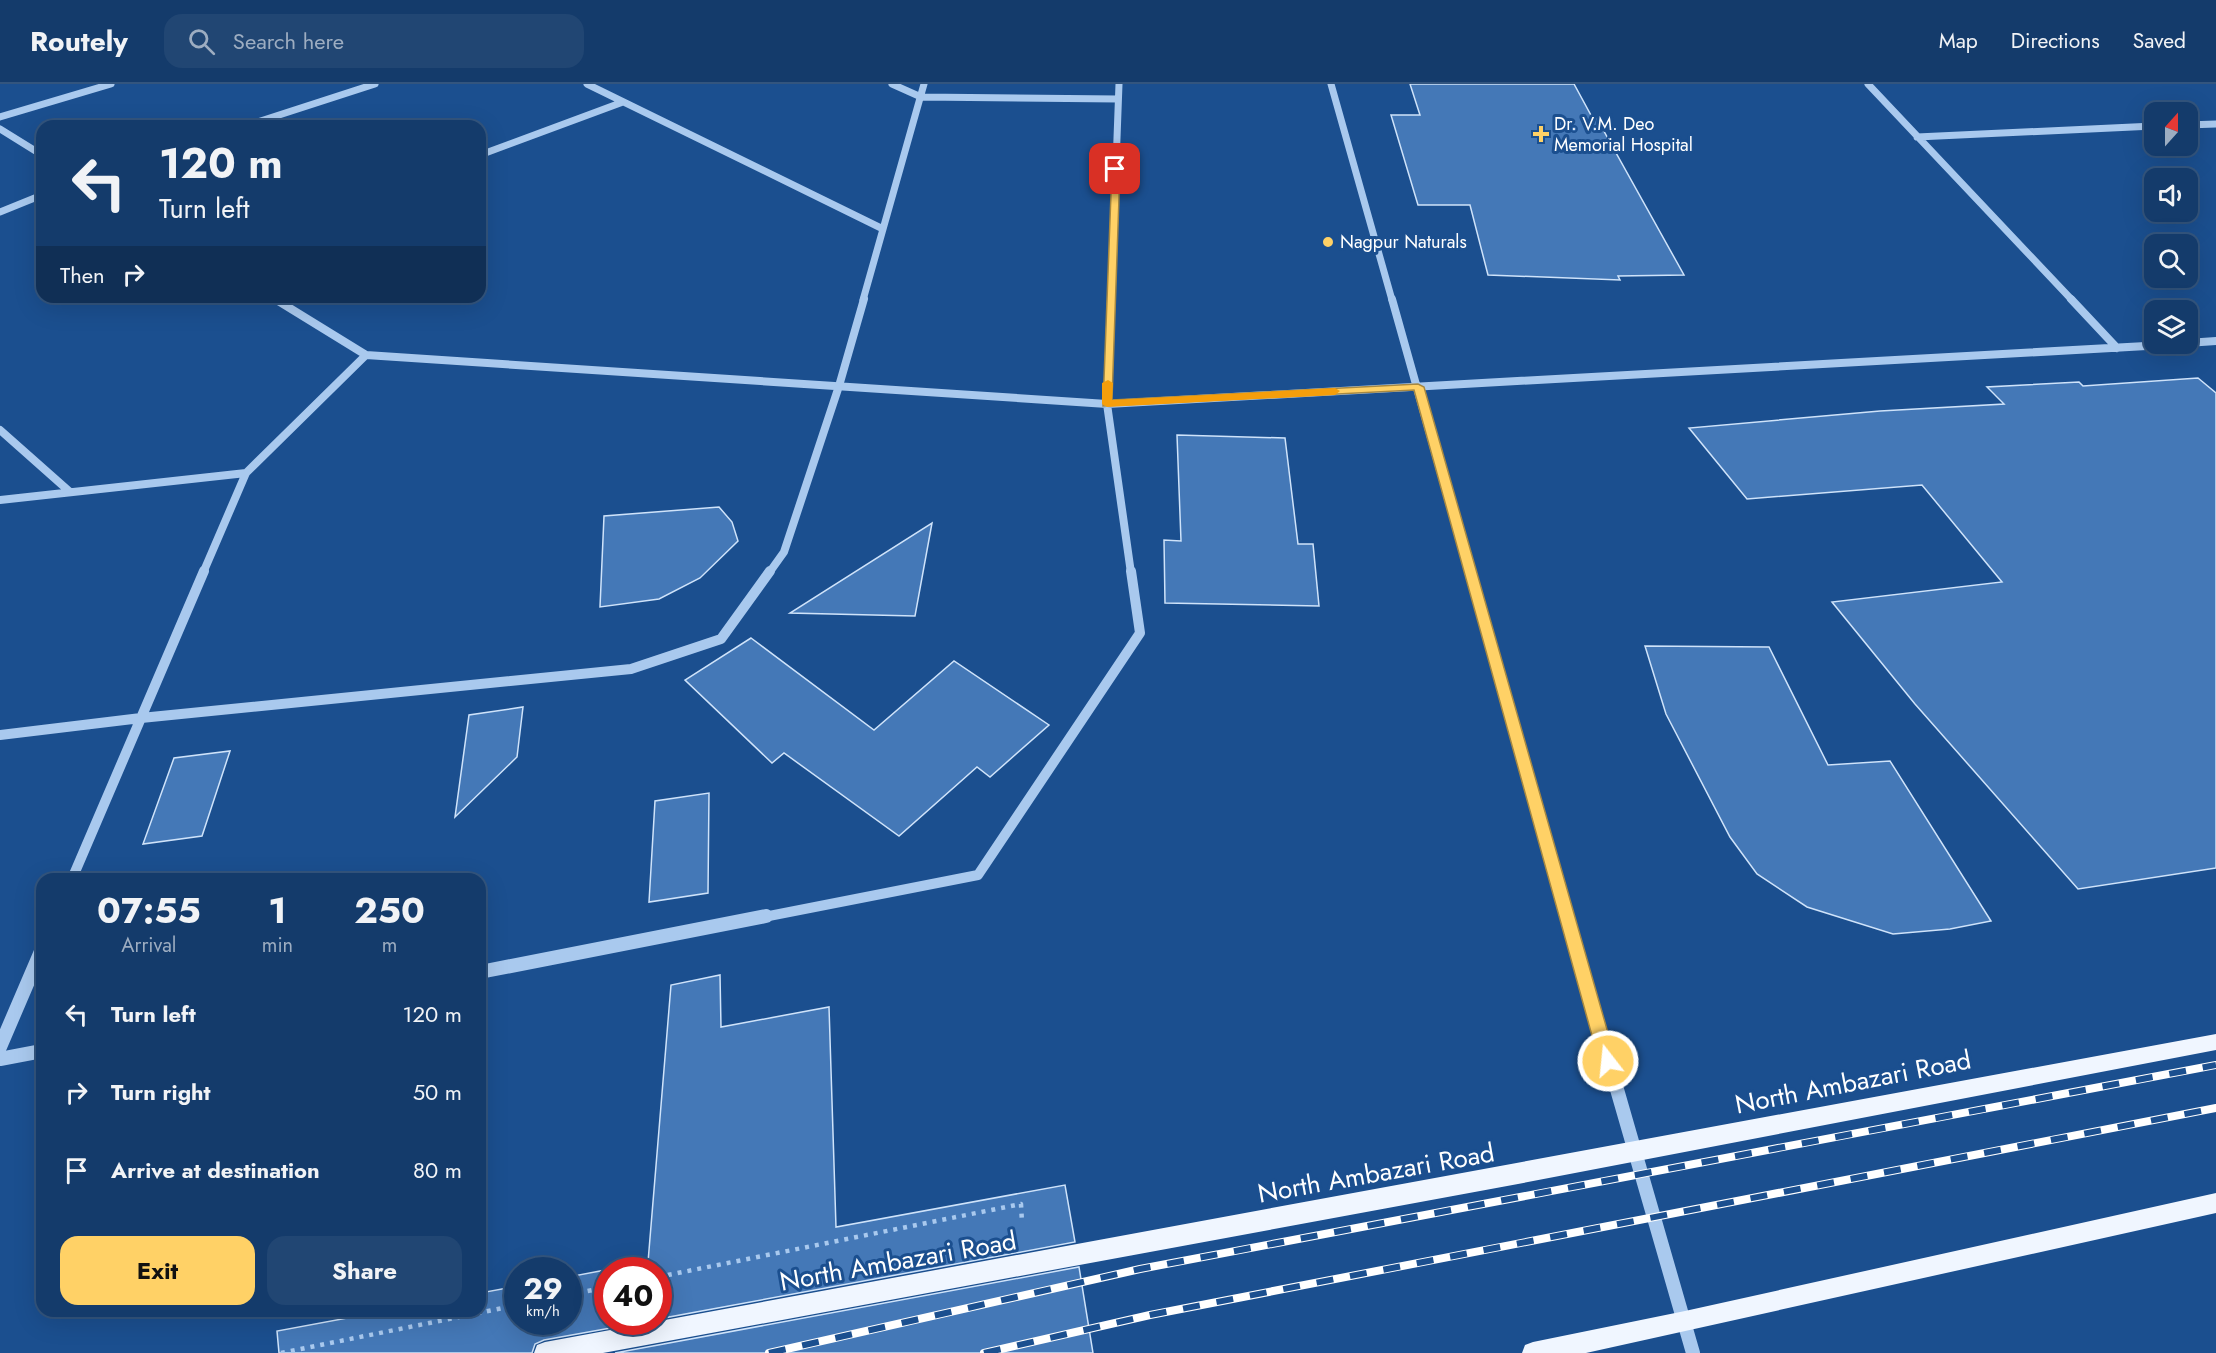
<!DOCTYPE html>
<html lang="en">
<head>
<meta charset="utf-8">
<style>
	:root { --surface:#143b6b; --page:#214673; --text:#f1f3f6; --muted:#9dadc1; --line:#33557e; --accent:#ffd166 }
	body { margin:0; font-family:Jost,sans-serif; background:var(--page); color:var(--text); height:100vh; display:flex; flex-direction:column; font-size:22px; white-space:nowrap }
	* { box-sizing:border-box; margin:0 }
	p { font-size:20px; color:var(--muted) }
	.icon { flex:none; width:33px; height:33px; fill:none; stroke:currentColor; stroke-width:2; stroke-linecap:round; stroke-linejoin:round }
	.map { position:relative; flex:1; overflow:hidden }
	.panel { position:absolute; left:36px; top:789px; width:450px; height:444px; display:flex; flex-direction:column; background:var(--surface); border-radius:18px; box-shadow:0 6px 24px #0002,0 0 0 2px var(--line) }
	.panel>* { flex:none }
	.guide { position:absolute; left:36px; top:36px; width:450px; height:183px; border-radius:18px; box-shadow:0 6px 24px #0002,0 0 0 2px var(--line); background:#143b6b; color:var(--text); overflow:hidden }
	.needle { width:39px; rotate:21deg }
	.controls { position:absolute; left:2144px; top:18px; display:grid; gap:12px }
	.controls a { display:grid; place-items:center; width:54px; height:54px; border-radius:12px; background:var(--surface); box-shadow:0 6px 24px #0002,0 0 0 2px var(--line); font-size:30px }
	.speed { position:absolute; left:504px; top:1173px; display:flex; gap:12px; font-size:30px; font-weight:700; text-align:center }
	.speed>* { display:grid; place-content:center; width:78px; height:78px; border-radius:50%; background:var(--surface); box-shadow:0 6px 24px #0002,0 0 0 2px var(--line); line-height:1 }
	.speed small { font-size:15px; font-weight:400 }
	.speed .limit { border:9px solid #d22; background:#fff; color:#111 }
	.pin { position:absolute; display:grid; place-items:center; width:51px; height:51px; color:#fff; margin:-26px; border-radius:12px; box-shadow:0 3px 9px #0006 }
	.me { position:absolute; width:66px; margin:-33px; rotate:344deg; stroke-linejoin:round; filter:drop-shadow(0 0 4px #0008) }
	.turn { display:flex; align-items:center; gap:21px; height:126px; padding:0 24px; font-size:27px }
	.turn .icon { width:78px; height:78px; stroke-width:2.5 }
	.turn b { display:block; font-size:42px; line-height:51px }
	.then { display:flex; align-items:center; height:57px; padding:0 24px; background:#0003; gap:12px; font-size:22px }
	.eta { display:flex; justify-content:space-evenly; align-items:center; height:102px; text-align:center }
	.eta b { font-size:36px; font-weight:700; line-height:42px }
	.cta { display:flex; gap:12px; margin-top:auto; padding:12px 24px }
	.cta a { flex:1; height:69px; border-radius:18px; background:var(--accent); color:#111; font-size:24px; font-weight:700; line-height:69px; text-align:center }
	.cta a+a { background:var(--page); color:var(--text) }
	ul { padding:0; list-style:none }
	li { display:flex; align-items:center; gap:18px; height:78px; padding:0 24px }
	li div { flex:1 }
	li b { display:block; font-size:22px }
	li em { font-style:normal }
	header { display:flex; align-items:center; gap:36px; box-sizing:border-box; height:84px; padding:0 30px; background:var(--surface); border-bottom:2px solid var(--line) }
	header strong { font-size:28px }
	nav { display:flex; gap:33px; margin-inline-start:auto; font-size:21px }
	.search { width:420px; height:54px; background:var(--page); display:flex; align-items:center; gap:15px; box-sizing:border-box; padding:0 21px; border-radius:18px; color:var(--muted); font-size:22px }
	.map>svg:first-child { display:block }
</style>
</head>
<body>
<header>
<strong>Routely</strong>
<div class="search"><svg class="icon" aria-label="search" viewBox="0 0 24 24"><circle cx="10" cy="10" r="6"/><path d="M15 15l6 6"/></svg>Search here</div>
<nav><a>Map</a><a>Directions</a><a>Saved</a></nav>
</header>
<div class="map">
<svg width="2216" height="1269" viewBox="0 0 2216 1269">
	<rect width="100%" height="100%" fill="#1b4f8f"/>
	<!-- building -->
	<path fill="#4478b7" stroke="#cfe3fa" stroke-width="1.5" d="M1410 0H1574L1592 33H1596L1684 191 1618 192 1620 196 1488 191 1470 121H1418L1391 31H1420Z
		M2198 294 2216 309V784L2078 805 1915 620 1832 518 2002 498 1922 401 1747 415 1689 344 1880 327 2004 320 1987 303 2079 298 2083 302Z
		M1177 351 1285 354 1298 460H1313L1319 522 1165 519 1164 456 1181 457Z
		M719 423 732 438 738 457 700 494 659 515 600 523 604 432Z
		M932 439 915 532 790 529Z
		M751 554 874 646 954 577 1049 641 990 693 977 683 899 752 784 669 772 679 685 596Z
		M1645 562 1769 563 1828 681 1890 677 1991 837 1950 845 1893 850 1807 823 1757 790 1730 753 1666 630Z
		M523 623 517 673 455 733 469 631Z
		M230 667 202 752 143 760 174 674Z
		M709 709 708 809 649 818 655 717Z
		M720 891 721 943 829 923 836 1143 1065 1101 1075 1158 658 1235V1186H608V1238H644L544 1256 535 1260 532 1269H279L277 1247 385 1227H480V1209L518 1202V1238H568V1193L648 1178 671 901Z
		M1079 1183 1093 1269H615Z"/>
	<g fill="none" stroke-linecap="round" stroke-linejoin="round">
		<!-- path -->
		<path stroke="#a9c9ee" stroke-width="4.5" stroke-dasharray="4 6" stroke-linecap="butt" d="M658 1193 1021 1120 1022 1139
			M568 1211 608 1203
			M281 1269 518 1221"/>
		<!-- minor-far3 -->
		<path stroke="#a9c9ee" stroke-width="7" d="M587 0 883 145
			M892 0 921 13 1118 15
			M1331 0 1392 216
			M1868 0 2072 216
			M0 33 111 0
			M2187 41 2216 40
			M245 42 375 0
			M0 45 42 71
			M1917 53 2154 42
			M480 71 623 18
			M0 128 42 111
			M272 213 277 216
			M863 216 924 0
			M1111 216 1119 0"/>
		<!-- minor-far2 -->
		<path stroke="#a9c9ee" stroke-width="8" d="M275 215 366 271 1107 320 2182 260
			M1111 215 1107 320 1131 489
			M1392 215 1469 489
			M2071 215 2117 264
			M2187 259 2216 257
			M0 346 70 408
			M0 416 246 389
			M203 489 246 389 366 271
			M769 489 784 468 839 302 864 215"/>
		<!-- minor-far1 -->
		<path stroke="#a9c9ee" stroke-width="10" d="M1469 487 1567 834
			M0 651 141 634 631 585 721 555 770 487
			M72 795 204 487
			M759 834 978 791 1140 549 1131 487"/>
		<!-- minor -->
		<path stroke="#a9c9ee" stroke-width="14" d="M1567 832 1693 1269
			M480 888 766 832
			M0 963 42 865
			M0 975 42 967"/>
		<!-- major -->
		<path fill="#f0f6ff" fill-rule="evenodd" d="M2216 950V966L1518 1100 603 1269H534L537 1261 545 1258Z
			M2216 1109V1129L1586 1269H1522L1525 1261 1533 1258 1685 1227Z"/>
		<!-- rail casing -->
		<g stroke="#fff" stroke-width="8">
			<path id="rail" d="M769 1269 1140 1185 2216 981
				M984 1269 1150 1231 2216 1024"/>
		</g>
		<!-- rail -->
		<use href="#rail" stroke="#1b4f8f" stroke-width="6" stroke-dasharray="17" stroke-linecap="butt"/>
	</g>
	<!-- route -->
	<path fill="#ffd166" stroke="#a68842" stroke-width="1.5" d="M1112 83 1120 85 1112 316 1418 300 1424 303 1616 977 1614 982 1608 985 1602 982 1599 977 1414 306 1103 322Z"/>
	<!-- slow -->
	<path fill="#f59e0b" d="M1108 296 1113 299 1112 316 1335 304 1340 307 1335 311 1107 323 1102 320V299Z"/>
	<!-- markers -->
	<g fill="#ffd166" stroke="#1b4f8f" stroke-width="2">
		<path d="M1538 41h6v6h6v6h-6v6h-6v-6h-6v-6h6z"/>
		<circle cx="1328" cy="158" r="6"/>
	</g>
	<g text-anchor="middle" stroke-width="6" stroke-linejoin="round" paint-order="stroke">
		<!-- far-poi labels -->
		<g font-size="18" fill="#fff" stroke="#1b4f8f" text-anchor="start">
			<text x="1554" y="46">Dr. V.M. Deo<tspan x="1554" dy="21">Memorial Hospital</tspan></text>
			<text x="1340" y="164">Nagpur Naturals</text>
		</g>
		<!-- near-street labels -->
		<g font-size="26" fill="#fff" stroke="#1b4f8f">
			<text transform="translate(1853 998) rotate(-11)" y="9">North Ambazari Road</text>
			<text transform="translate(1376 1089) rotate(-10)" y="9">North Ambazari Road</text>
			<text transform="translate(898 1177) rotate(-10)" y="9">North Ambazari Road</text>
		</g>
	</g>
</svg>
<div class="controls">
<a><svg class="needle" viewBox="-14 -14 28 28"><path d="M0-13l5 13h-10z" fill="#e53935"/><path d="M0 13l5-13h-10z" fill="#9dadc1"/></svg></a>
<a><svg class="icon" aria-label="sound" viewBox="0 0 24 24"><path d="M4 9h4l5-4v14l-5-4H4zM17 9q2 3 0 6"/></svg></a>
<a><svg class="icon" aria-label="search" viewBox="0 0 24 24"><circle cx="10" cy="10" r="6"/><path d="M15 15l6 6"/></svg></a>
<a><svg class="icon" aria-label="layers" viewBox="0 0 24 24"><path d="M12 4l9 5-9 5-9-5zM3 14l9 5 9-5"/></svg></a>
</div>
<div class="speed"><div>29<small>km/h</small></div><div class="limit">40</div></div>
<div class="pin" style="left:1115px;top:85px;background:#d93025"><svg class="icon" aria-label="arrive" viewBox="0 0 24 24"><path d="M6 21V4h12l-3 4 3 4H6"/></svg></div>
<svg class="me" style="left:1608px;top:977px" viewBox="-20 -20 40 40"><circle r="17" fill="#ffd166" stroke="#fff" stroke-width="3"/><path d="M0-11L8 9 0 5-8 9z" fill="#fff"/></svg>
<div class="guide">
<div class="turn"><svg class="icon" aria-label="left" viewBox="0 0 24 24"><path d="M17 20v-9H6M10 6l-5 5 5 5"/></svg><div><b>120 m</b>Turn left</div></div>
<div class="then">Then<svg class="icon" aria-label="right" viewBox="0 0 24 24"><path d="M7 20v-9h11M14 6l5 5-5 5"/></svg></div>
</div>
<section class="panel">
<div class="eta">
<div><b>07:55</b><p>Arrival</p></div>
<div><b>1</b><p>min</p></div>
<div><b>250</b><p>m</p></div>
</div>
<ul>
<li><svg class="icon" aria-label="left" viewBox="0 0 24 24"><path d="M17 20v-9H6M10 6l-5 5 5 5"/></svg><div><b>Turn left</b></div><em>120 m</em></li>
<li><svg class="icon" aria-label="right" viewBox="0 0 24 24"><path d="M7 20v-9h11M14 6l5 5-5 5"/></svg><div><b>Turn right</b></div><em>50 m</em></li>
<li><svg class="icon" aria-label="arrive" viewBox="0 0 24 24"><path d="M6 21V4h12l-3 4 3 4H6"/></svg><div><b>Arrive at destination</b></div><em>80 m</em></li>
</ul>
<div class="cta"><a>Exit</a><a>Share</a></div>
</section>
</div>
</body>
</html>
